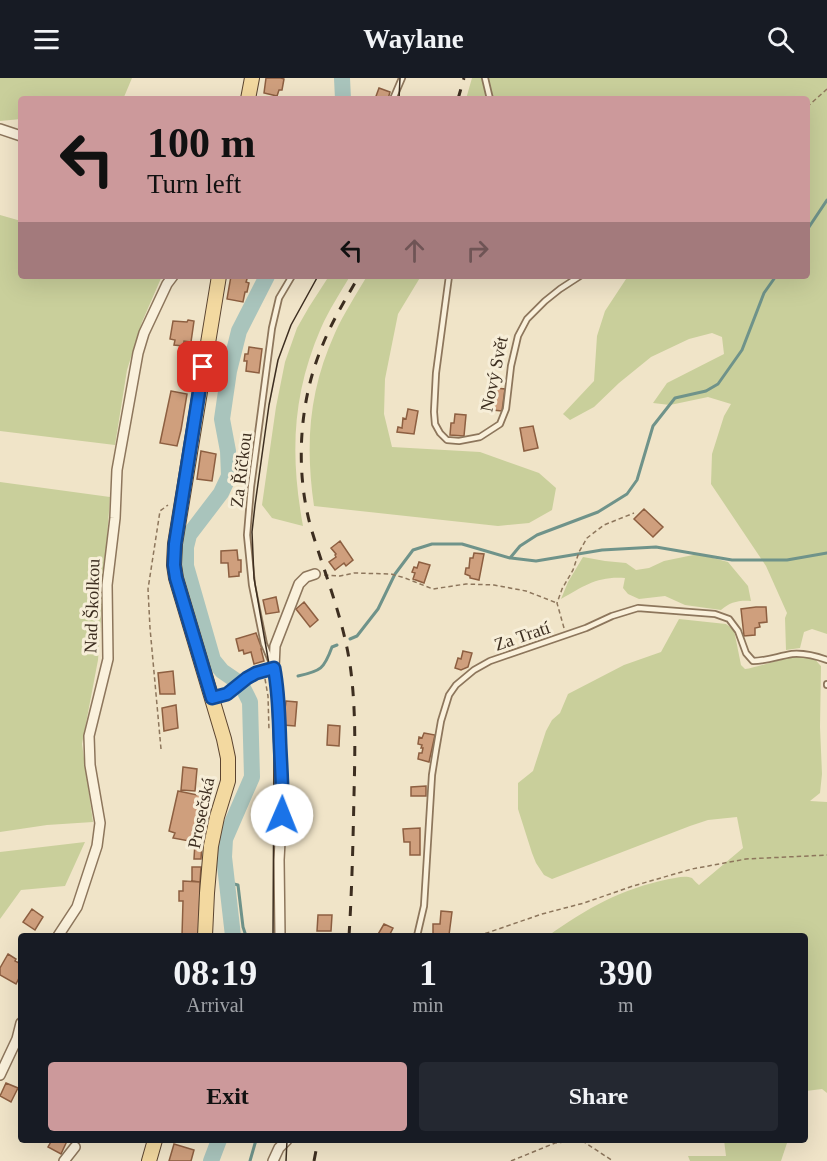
<!DOCTYPE html>
<html lang="en">
<head>
<meta charset="utf-8">
<style>
	:root { --surface:#171b24; --page:#242831; --text:#f1f3f6; --muted:#9ea1a6; --accent:#cc999b }
	body { margin:0; font-family:Georgia,serif; background:var(--page); color:var(--text); height:100vh; display:flex; flex-direction:column; font-size:22px; white-space:nowrap }
	* { box-sizing:border-box; margin:0 }
	p { font-size:20px; color:var(--muted) }
	.icon { flex:none; width:33px; height:33px; fill:none; stroke:currentColor; stroke-width:2; stroke-linecap:round; stroke-linejoin:round }
	.map { position:relative; flex:1; overflow:hidden }
	.sheet { position:absolute; left:18px; top:855px; width:790px; height:210px; display:flex; flex-direction:column; background:var(--surface); border-radius:6px; box-shadow:0 6px 24px #0002 }
	.sheet>* { flex:none }
	.hud { position:absolute; left:18px; top:18px; width:792px; height:183px; border-radius:6px; box-shadow:0 6px 24px #0002; background:#cc999b; color:#111; overflow:hidden }
	.pin { position:absolute; display:grid; place-items:center; width:51px; height:51px; color:#fff; margin:-26px; border-radius:12px; box-shadow:0 3px 9px #0006 }
	.me { position:absolute; width:66px; margin:-33px; rotate:1deg; stroke-linejoin:round; filter:drop-shadow(0 0 4px #0008) }
	.turn { display:flex; align-items:center; gap:21px; height:126px; padding:0 30px; font-size:27px }
	.turn .icon { width:78px; height:78px; stroke-width:2.5 }
	.turn b { display:block; font-size:42px; line-height:51px }
	.lanes { display:flex; align-items:center; height:57px; padding:0 30px; background:#0003; justify-content:center; gap:30px; direction:ltr }
	.lanes .off { opacity:.35 }
	.eta { display:flex; justify-content:space-evenly; align-items:center; height:102px; text-align:center }
	.eta b { font-size:36px; font-weight:700; line-height:42px }
	.primary-button { display:flex; gap:12px; margin-top:auto; padding:12px 30px }
	.primary-button a { flex:1; height:69px; border-radius:6px; background:var(--accent); color:#111; font-size:24px; font-weight:700; line-height:69px; text-align:center }
	.primary-button a+a { background:var(--page); color:var(--text) }
	header { display:flex; justify-content:space-between; align-items:center; height:78px; padding:0 30px; background:var(--surface); font-size:27px; font-weight:700 }
	.map>svg:first-child { display:block }
</style>
</head>
<body>
<header><svg class="icon" aria-label="menu" viewBox="0 0 24 24"><path d="M4 6h16M4 12h16M4 18h16"/></svg>Waylane<svg class="icon" aria-label="search" viewBox="0 0 24 24"><circle cx="10" cy="10" r="6"/><path d="M15 15l6 6"/></svg></header>
<div class="map">
<svg width="827" height="1083" viewBox="0 0 827 1083">
	<rect width="100%" height="100%" fill="#f0e4c8"/>
	<!-- green -->
	<path fill="#c9cf9b" d="M0 0H132L124 19 120 21H21V41L0 43Z
		M472 0H827V556L812 551 804 554 800 570 786 572 785 540 787 535 766 488 711 406 712 376 724 338 731 326 708 319 670 327 653 325 667 305 724 276 722 259 712 255 689 261 651 279 619 305 594 329 570 342 563 336 594 303 597 258 605 233 628 198H807V21H466Z
		M0 137 21 143V198H162L142 244 127 292 115 367 0 353Z
		M329 198H350C340 215 329 232 321 250 292 317 290 377 303 448L272 440 262 427 276 329 285 284 297 250 309 229Z
		M367 198H421L398 236 385 301 384 336 392 369 480 374 539 395 556 410 552 432 529 445 498 448 314 428C305 366 309 312 335 255 344 235 356 217 367 198Z
		M0 404 110 419 98 582 82 666 93 744 47 747 0 754Z
		M698 476 728 484 748 508 751 523C739 522 730 524 721 532L685 527 665 518 639 521 628 516 623 510 625 500C597 498 584 508 561 521L568 504 583 479 605 483 626 485 636 492 649 490 664 483Z
		M679 541 726 546 734 552 741 587 745 591C761 589 801 572 815 581 816 582 819 586 821 588L820 649 822 696 820 715 810 723 827 724V1015L822 1011 806 1013V858H548C587 830 621 811 669 801 675 800 685 797 692 800 694 802 696 805 699 807L743 770 737 739 708 742 690 748 552 801 544 797 536 785 532 775 518 731V705L533 693 546 653 552 642 560 635 568 616 624 587 661 574Z
		M85 764 65 808 21 812 0 841V774Z
		M724 1062H788L781 1083H690L688 1078H726Z"/>
	<g fill="none" stroke-linecap="round" stroke-linejoin="round">
		<!-- stream -->
		<path stroke="#6f938a" stroke-width="3" d="M807 152 827 122
			M511 480 536 483 602 472 656 469 732 482H787L827 475
			M350 561 357 558 378 531 395 496 413 472 432 466H462L510 480 520 468 537 457 598 434 627 416 637 402 653 348 675 320 706 313 718 306 742 272 764 215 776 198
			M298 598C321 593 324 591 332 569L337 567
			M226 804 238 807 243 849 246 858
			M250 1083 256 1062"/>
		<!-- river -->
		<path stroke="#a9c4bc" stroke-width="16" d="M342 0 343 21
			M233 858 224 779 225 761 252 699 250 624 241 606 222 593 213 582 186 488V469L189 457 221 415 229 398 228 373 222 341 229 293 239 253 267 198
			M211 1083 219 1062"/>
	</g>
	<!-- building -->
	<path fill="#cf9f7d" stroke="#8d5f41" stroke-width="1.5" d="M266 0H281L284 1 282 12H279L277 18 264 15Z
		M379 10 390 14 388 21H375Z
		M231 198H248L246 204 249 205 247 214H245L243 224 227 221Z
		M188 242 194 243 191 264 184 263 183 268 174 267 175 262 170 261 173 243 187 244Z
		M249 269 262 271 259 295 246 293 247 283H244L245 276H248Z
		M495 310 505 311 502 333 492 332 493 325 490 324 491 321H493Z
		M171 313 187 316 181 352 177 368 160 365Z
		M408 331 418 333 414 356 397 354 398 349 402 350 403 340 406 341Z
		M455 336 466 337 464 358 450 357 451 345H454Z
		M533 348 538 370 524 373 520 350Z
		M201 373 216 376 212 403 197 401Z
		M644 431 663 449 653 459 634 441Z
		M340 463 353 482 346 488 344 485 335 492 329 484 336 479 335 477 336 476 331 470Z
		M237 472 238 482H241V494H239V498L229 499 228 485H221V473Z
		M474 475 484 476 479 502 470 500V498L465 496 466 490H469L470 480H473Z
		M419 484 430 487 424 505 413 501 415 495 412 494 414 489 417 490Z
		M276 519 279 534 266 536 263 522Z
		M304 524 318 542 310 549 296 531Z
		M756 529H766L767 544 759 545 760 549 755 550V557L744 558 741 531Z
		M256 555 262 571H261L264 583 254 586 251 574 244 576 243 572 239 573 236 561Z
		M463 573 472 575 468 589 461 592 455 590 458 580 461 581Z
		M173 593 175 616H160L158 595Z
		M286 623 297 624 295 648 283 647Z
		M176 627 178 650 164 653 162 630Z
		M328 647 340 648 339 668 327 667Z
		M424 655 435 657 429 684 418 681 419 675H422L423 670H421L422 667 418 666 419 659 422 660Z
		M183 689 197 691 195 713 181 712Z
		M426 708V718H411V709Z
		M178 713 212 720 202 766 201 781H194L195 764 173 760 175 755 169 753Z
		M420 750V777H410V764H404L403 751Z
		M192 789H201L200 804 192 803Z
		M183 803 200 804 199 858H182L183 823H179V813H183Z
		M32 831 43 839 35 852 23 844Z
		M441 833 452 834 449 857 433 856V846H440Z
		M318 837H332L331 853H317Z
		M384 846 393 850 389 858H377Z
		M8 876 16 881 15 883 21 886 19 892 21 893V896L16 906 0 897V890Z
		M6 1005 18 1010 11 1024 0 1018Z
		M52 1062H64L67 1063 61 1076 48 1069Z
		M174 1066 194 1072 191 1083H169Z"/>
	<g fill="none" stroke-linecap="round" stroke-linejoin="round">
		<!-- service casing -->
		<g stroke="#8d765c" stroke-width="8">
			<path id="service" d="M485 0 490 21
				M393 21 402 0
				M449 198 436 295 434 334 435 346 440 355 447 362 459 363 480 359 500 346 506 331 511 288 518 258 527 241 545 223 560 211 580 198
				M272 585 264 566 252 507 247 457 251 409 272 250 279 220 292 198
				M827 606V607
				M213 620 227 616 247 601
				M417 858 424 828 432 697 436 672 441 643 449 617 456 607 474 592 490 583 586 550 612 538 638 530 715 536 729 541 738 553 746 575 753 583C766 583 779 578 792 576 804 575 816 578 827 582"/>
		</g>
		<!-- minor casing -->
		<g stroke="#8d765c" stroke-width="12">
			<path id="minor" d="M0 51 21 58
				M247 601 256 595 274 590
				M58 858 77 829 97 768 100 745 90 687 89 658 108 581 107 507 115 440 117 392 138 275 144 255 167 206 173 198
				M280 858 279 782 283 707 280 667 279 629 278 611 274 590 275 568 299 506 306 499 315 496
				M0 997 17 961 21 945
				M64 1083 75 1069
				M273 1083 279 1070 287 1062"/>
		</g>
		<!-- primary casing -->
		<g stroke="#5b4430" stroke-width="16">
			<path id="primary" d="M248 21 252 0
				M205 858 207 815 211 768 217 739 228 703V680L224 661 176 500 174 487 175 466 219 198
				M149 1083 155 1062"/>
		</g>
		<!-- path -->
		<path stroke="#8d765c" stroke-width="1.5" stroke-dasharray="4.5 3" stroke-linecap="butt" d="M807 29 827 11
			M324 497 340 498 354 495 391 496 405 500 433 511 466 506 494 507 526 513 557 525
			M564 550 557 525 562 511 573 492 579 474 587 460 604 447 634 435
			M265 601 268 618 269 653
			M161 671 150 550 148 511 160 433 168 427
			M478 858 542 836 584 825 633 808 692 791 746 781 827 777
			M511 1083 555 1065 581 1062 613 1083"/>
		<!-- service -->
		<use href="#service" stroke="#faf1dc" stroke-width="4.5"/>
		<!-- minor -->
		<use href="#minor" stroke="#faf1dc" stroke-width="9"/>
		<!-- primary -->
		<use href="#primary" stroke="#f3d9a0" stroke-width="14"/>
		<!-- tram -->
		<path stroke="#3d2e20" stroke-width="1.5" d="M399 21 400 0
			M273 858 274 673 272 624 270 592 254 500 252 454 255 427 269 327 278 282 291 247 318 198
			M286 1083 287 1062"/>
		<!-- rail -->
		<path stroke="#3d2e20" stroke-width="3" stroke-dasharray="10 10" stroke-linecap="butt" d="M458 21 464 0
			M349 858C352 811 353 764 354 717 355 676 356 635 351 594 345 545 325 497 311 450 295 393 299 325 321 271 331 245 345 222 359 198
			M314 1083 318 1062"/>
	</g>
	<g fill="none" stroke-linecap="round" stroke-linejoin="round">
		<!-- route casing -->
		<g stroke="#114b97" stroke-width="15">
			<path id="route" d="M203 289 175 466 174 487 176 500 212 620 227 616 247 600 256 595 274 590C279 616 279 640 280 666 281 690 283 713 282 737"/>
		</g>
		<!-- route -->
		<use href="#route" stroke="#1a73e8" stroke-width="10"/>
	</g>
	<g text-anchor="middle" stroke-width="6" stroke-linejoin="round" paint-order="stroke">
		<!-- street labels -->
		<g font-size="18" fill="#3d2e20" stroke="#f7eed8">
			<text transform="translate(494 296) rotate(-78)" y="6">Nový Svět</text>
			<text transform="translate(241 392) rotate(-83)" y="6">Za Říčkou</text>
			<text transform="translate(92 528) rotate(-88)" y="6">Nad Školkou</text>
			<text transform="translate(522 558) rotate(-19)" y="6">Za Tratí</text>
			<text transform="translate(201 735) rotate(-78)" y="6">Prosečská</text>
		</g>
	</g>
</svg>
<div class="pin" style="left:203px;top:289px;background:#d93025"><svg class="icon" aria-label="arrive" viewBox="0 0 24 24"><path d="M6 21V4h12l-3 4 3 4H6"/></svg></div>
<svg class="me" style="left:282px;top:737px" viewBox="-20 -20 40 40"><circle r="19" fill="#fff"/><path d="M0-13L10 11 0 6-10 11z" fill="#1a73e8"/></svg>
<div class="hud">
<div class="turn"><svg class="icon" aria-label="left" viewBox="0 0 24 24"><path d="M17 20v-9H6M10 6l-5 5 5 5"/></svg><div><b>100 m</b>Turn left</div></div>
<div class="lanes"><svg class="icon" aria-label="left" viewBox="0 0 24 24"><path d="M17 20v-9H6M10 6l-5 5 5 5"/></svg><svg class="icon off" aria-label="ahead" viewBox="0 0 24 24"><path d="M12 20V5M6 11l6-6 6 6"/></svg><svg class="icon off" aria-label="right" viewBox="0 0 24 24"><path d="M7 20v-9h11M14 6l5 5-5 5"/></svg></div>
</div>
<section class="sheet">
<div class="eta">
<div><b>08:19</b><p>Arrival</p></div>
<div><b>1</b><p>min</p></div>
<div><b>390</b><p>m</p></div>
</div>
<div class="primary-button"><a>Exit</a><a>Share</a></div>
</section>
</div>
</body>
</html>
